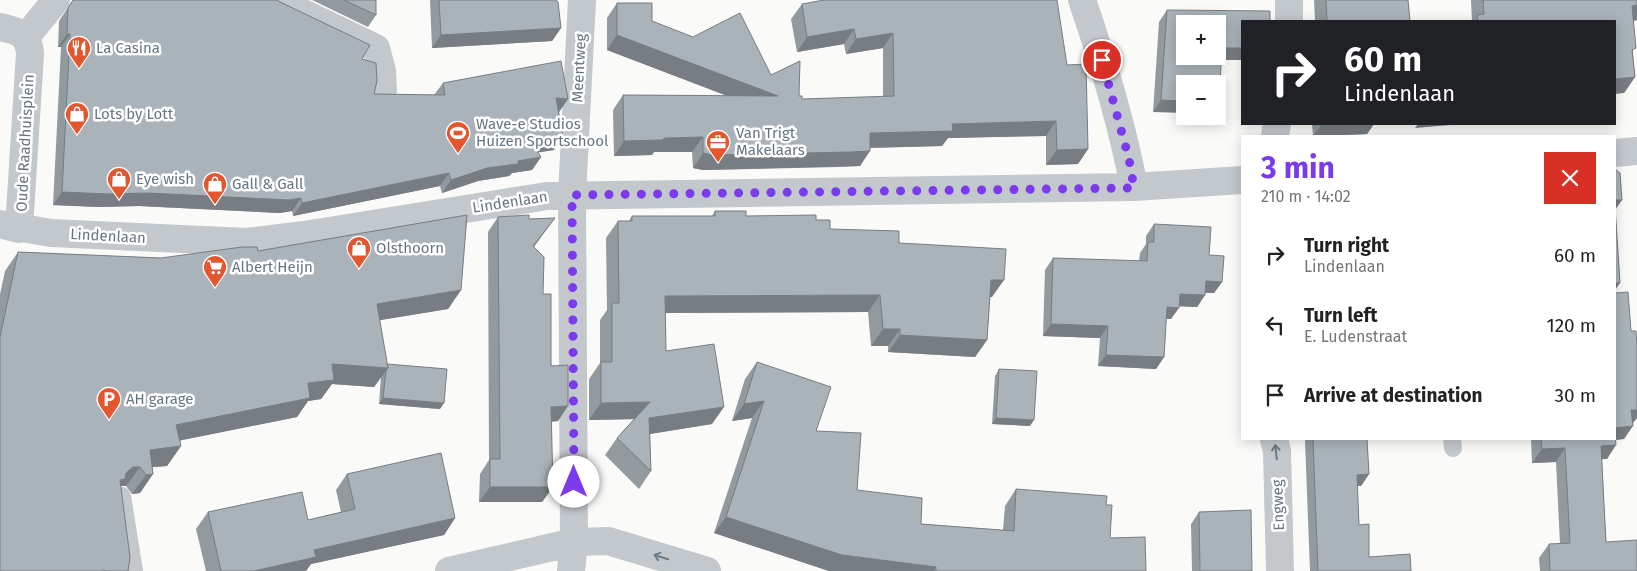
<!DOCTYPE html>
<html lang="en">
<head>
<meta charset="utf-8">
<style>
	:root { --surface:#fff; --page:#f6f6f6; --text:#222; --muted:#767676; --accent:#7c3aed }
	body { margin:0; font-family:"Fira Sans",sans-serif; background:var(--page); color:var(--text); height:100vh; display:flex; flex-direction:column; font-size:19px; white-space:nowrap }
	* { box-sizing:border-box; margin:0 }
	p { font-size:16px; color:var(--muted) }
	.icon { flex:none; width:28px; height:28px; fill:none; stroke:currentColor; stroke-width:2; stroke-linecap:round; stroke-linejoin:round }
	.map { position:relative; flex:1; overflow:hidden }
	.sheet { position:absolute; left:1241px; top:135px; width:375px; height:305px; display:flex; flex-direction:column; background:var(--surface); border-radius:0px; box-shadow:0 2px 12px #0003 }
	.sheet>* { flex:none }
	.guide { position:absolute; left:1241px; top:20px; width:375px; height:105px; border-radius:0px; box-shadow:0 2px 12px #0003; background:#202124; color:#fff; overflow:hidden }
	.fabs { position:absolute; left:1176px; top:15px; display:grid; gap:10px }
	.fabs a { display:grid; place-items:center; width:50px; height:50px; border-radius:0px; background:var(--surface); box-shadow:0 2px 12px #0003; font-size:25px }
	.pin { position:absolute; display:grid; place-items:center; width:42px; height:42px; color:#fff; margin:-21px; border:2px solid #fff; border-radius:50%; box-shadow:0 1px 5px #0007 }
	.me { position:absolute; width:55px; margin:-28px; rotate:0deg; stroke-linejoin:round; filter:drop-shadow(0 0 4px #0008) }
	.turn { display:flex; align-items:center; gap:18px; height:105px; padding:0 20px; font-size:22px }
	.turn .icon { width:65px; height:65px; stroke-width:2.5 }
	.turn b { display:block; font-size:35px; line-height:42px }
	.round { display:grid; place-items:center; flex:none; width:52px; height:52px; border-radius:0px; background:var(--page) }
	.overview { display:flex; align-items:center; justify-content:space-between; height:85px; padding:0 20px }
	h1 { font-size:30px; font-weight:700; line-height:38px; color:var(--accent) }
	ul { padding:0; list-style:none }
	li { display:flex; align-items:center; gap:15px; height:70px; padding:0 20px }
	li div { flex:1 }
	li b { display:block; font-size:19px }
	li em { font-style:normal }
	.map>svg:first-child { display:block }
</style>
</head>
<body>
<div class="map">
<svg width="1637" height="571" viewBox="0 0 1637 571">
	<rect width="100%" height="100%" fill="#fafaf8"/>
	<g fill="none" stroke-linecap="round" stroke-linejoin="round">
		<!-- lane -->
		<path stroke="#c3c8cc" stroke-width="18" d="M1452 439 1453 448
			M122 496 134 571"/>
		<!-- street -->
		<path stroke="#c3c8cc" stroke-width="28" d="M276 0 376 48 382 71 383 90
			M1082 0C1103 61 1122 124 1134 187
			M1289 0V21
			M0 27C18 31 29 34 30 54L19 229 3 225
			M26 37 56 0
			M1275 136 1277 124
			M1615 153 1637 151
			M0 224 51 233 247 242 304 235 547 196 1134 187 1242 180
			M1274 439 1277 451 1280 571
			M449 571 574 542 608 541 707 571
			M571 571 574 542 572 195 582 0"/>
	</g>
	<!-- wall -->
	<path fill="#929a9f" d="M73 0H277L362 59 374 94 434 95 443 83 568 99 559 112 563 137 554 150 538 152 541 157 532 170 512 173 509 176 478 181 442 193 440 186 293 216 292 211 280 213 139 206 99 207 53 205 61 47H58L59 21Z
		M312 0H376V15L368 27Z
		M430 0H556L561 28 552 41 432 48Z
		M1314 0H1408L1410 21H1315Z
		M1471 0H1637V20L1634 21 1633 53 1635 77 1624 93 1615 21H1472Z
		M617 3 652 21 771 75 799 96 802 99 883 97V48L846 54 844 44 797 52 791 19 802 4 1067 65 1088 149 1078 164 1046 165V136L948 138 942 146 870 148 860 166 840 167 703 170 693 168 692 152H654L652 155 614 156 613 110 623 95 727 96 607 50V18Z
		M1167 10 1221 60 1219 102 1218 105V84L1153 112 1159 22Z
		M1312 124H1374L1367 134 1327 136H1313Z
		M715 211 746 216 816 220 830 229 899 243 992 297H990L987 340 975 357 888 352V346H871L868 312 665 313 666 351 712 424 650 434 651 471 639 489 605 455 617 438 634 419 589 420V379L600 363V320L607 310 606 238 618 221H629L632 216H712Z
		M498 217 529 219 555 218 534 247 543 294 558 421 551 422 553 487 542 502H479L480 474 489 460 488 232Z
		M1154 224 1209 255 1222 282 1214 293H1205V295L1197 307 1179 306 1171 319H1166L1164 357 1156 369 1098 366 1100 338 1043 336 1045 270 1053 258 1139 261 1140 253 1146 244V236Z
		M258 251 461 290 448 309 379 320 387 364 440 409 379 404 381 377 374 387 332 384 321 399 308 401 297 417 180 440 181 446 167 466 152 467 153 474 140 493 132 494 126 486H121L0 571V294L5 271 18 252 161 258Z
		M1615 293 1633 423 1624 439 1616 440 1607 459H1602L1606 542 1637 571H1540L1539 558 1549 544H1560L1556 462 1532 463 1531 439H1615Z
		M757 362 816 431 857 490 921 524 1003 530 1005 506 1016 489 1106 505 1110 538 1146 571H829L714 533 752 418 732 421 745 379Z
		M999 369 1030 426 992 424 995 376Z
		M1306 439H1367L1369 474 1361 486H1357L1359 525 1369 557 1411 571H1310L1305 441Z
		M347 474 455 518 444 535 311 564 306 571H206L196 529 208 512 308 520 341 512 336 490Z
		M1199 512 1252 571H1192L1191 524Z"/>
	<!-- shaded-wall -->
	<path fill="#777d82" d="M1637 5V20L1621 22 1632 6Z
		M561 28 552 41 432 48 441 35Z
		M854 29 844 44 797 52 807 37Z
		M893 33 883 48 846 54 856 39Z
		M67 34H70L61 47H58Z
		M617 35 778 96 767 111 607 50Z
		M1222 48H1242V60H1214Z
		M1635 77 1624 93 1615 94V79Z
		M556 98 568 99 559 112Z
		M1161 100 1185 101V113L1153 112Z
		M1056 121 1046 136 948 138 942 146 859 148 870 133 952 124Z
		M1322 124H1374L1367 134 1313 136Z
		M1418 124H1462L1415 128Z
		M563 137 554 150 522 155 531 142Z
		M703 137 692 152H654L652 155 614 156 624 141 665 138Z
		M1088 149 1078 164 1046 165 1057 150Z
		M870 151 860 166 703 170 693 168 703 153Z
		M541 157 532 170 512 173 509 176 478 181 442 193 451 180 487 168 518 161Z
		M449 173 440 186 293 216 302 203Z
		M62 192 148 193 301 198 292 211 280 213 139 206 99 207 53 205Z
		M1615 200H1622L1615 210Z
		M991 280H1004L992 297H979Z
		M1206 281 1222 282 1214 293 1198 292Z
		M1615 283H1620L1615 290Z
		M461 290 448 309 363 323 377 304Z
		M1180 294 1205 295 1197 307 1172 306Z
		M880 295 868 312 653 313 665 296Z
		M1167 307 1179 308 1171 319H1158Z
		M1051 324 1108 326 1100 338 1043 336Z
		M883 329H900L888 346H871Z
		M900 335 987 340 975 357 888 352Z
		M1106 355 1164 357 1156 369 1098 366Z
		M332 364 388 368 374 387 332 384 321 399 308 401 297 417 163 444 176 425 308 383Z
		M383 398 444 403 440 409 379 404Z
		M764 401 752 418 732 421 744 404Z
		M650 402 638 419 589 420 601 403Z
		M568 406 558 421 541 422 551 407Z
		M724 407 712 424 637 436 649 418Z
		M1631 410H1637V418L1633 423 1622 424Z
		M996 418 1034 420 1030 426 992 424Z
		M1633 426 1624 439 1605 441 1615 439V428Z
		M1616 445 1607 459 1592 460 1601 446Z
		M181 446 167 466 140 468V467L126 486H121L107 500 126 473 150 450Z
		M1565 448 1556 462 1532 463 1542 449Z
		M153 474 140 493 132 494 146 475Z
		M1369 474 1361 486H1349L1357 475Z
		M490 487H553L542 502H479Z
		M726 517 936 567 934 571H829L714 533Z
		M455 518 444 535 311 564 306 571H254L314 550Z"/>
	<!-- building -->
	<path fill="#aab3b9" stroke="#777d82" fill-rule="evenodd" d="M73 0H277L278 1 370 45 362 59 376 63 377 81 374 94 445 95 443 83 561 61 568 99 556 98 563 137 531 142 541 157 518 161V164L487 168 451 180 449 173 302 203 301 198 289 200 148 193 108 194 62 192 70 34H67L68 8Z
		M344 0H376V15Z
		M439 0H556L558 2 561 28 441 35Z
		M824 0H1057L1067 65 1086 64 1088 149 1057 150 1056 121 952 124 953 131 870 133V151L850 152 713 155 703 153V137L665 138 662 140 624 141 623 95 778 96 617 35V3H652V21L693 37 740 13 771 75 800 61 799 96H802V99L894 96 893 33 856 39 854 29 807 37 802 4Z
		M1326 0H1408L1410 21H1327Z
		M1483 0H1637V5L1632 6 1636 48 1632 50 1635 77 1615 79V21H1478L1477 15 1484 14Z
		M1167 10 1270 11V21H1242V48H1222L1219 102H1218V84H1185V101L1161 100ZM1185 24H1218V56H1185Z
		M1615 169 1620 173 1622 200H1615Z
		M1615 206 1620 283H1615Z
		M715 211H746V216L816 215V220H830V229L899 231V243L1006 249 1004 280H991L987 340 900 335V329H883L880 295 665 296 666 351 714 344 724 407 649 418 651 471 617 438 650 402 601 403V362H612V303H619L618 221H632V216H715Z
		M467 215 461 290 377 304 388 368 332 364 334 380 308 383 310 398 176 425 181 446 150 450 153 474 146 475 140 467H133L126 473 125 479 120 480 130 557 128 571H107L103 570V571H0V337L18 252 161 258 242 247H257L258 251Z
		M529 215V219L555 218 533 246 544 257 543 294H551V366L568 365V406L551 407 553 487H490V459H500L498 217Z
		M1154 224 1211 227 1209 255 1224 256 1222 282 1206 281 1205 295 1180 294 1179 308 1167 307 1164 357 1106 355 1108 326 1051 324 1053 258 1147 261 1148 242H1154Z
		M1628 292 1631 331H1636L1637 346V410H1631L1633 426 1615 428V293Z
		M757 362 831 387 816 431 861 433 857 490 922 498 921 524 1014 531 1016 489 1107 496 1106 505H1112L1110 538 1145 537 1146 571H936V567L842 555 726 517 764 401 744 404Z
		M387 364 447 369 444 403 383 398 386 371 388 368Z
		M999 369 1037 371 1034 420 996 418Z
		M1615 433 1616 445 1601 446 1606 542 1637 540V571H1550L1549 544 1570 543 1565 448 1542 449 1541 439H1615Z
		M1313 439H1367L1369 474 1357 475 1359 525 1369 524V557L1410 554 1411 571H1318Z
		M441 453 455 518 314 550 316 557 254 571H221L208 512 302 492 308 520 355 509 347 474Z
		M1251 510 1252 571H1200L1199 512Z"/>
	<!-- one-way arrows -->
	<defs><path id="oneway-shaft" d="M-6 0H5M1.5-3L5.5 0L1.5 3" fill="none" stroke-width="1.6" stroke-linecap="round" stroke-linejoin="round" transform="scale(1.25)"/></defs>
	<g stroke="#6a7a87">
		<use href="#oneway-shaft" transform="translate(1276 452) rotate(-96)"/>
		<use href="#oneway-shaft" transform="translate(661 557) rotate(-163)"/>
	</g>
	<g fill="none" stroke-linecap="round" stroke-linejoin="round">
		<!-- route -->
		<path stroke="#7c3aed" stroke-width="9" stroke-dasharray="0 16.2" d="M574 482 572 195 1134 188 1129 159 1102 60"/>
	</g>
	<!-- icons -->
	<defs>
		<g id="restaurant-pin" transform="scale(1.25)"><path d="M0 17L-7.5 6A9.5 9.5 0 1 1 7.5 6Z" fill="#e4572e" stroke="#fff"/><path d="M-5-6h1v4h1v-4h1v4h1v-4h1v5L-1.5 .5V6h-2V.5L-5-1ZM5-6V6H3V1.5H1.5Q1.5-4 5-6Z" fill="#fff"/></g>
		<g id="shop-pin" transform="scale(1.25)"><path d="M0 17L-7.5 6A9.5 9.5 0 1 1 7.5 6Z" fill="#e4572e" stroke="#fff"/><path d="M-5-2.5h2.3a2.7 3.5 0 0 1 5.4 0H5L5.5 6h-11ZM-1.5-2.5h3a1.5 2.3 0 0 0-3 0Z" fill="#fff"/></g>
		<g id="stadium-pin" transform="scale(1.25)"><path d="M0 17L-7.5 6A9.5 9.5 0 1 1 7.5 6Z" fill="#e4572e" stroke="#fff"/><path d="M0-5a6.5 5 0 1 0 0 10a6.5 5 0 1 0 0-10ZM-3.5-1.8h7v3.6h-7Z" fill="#fff"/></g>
		<g id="office-pin" transform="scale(1.25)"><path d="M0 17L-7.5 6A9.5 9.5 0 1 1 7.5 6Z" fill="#e4572e" stroke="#fff"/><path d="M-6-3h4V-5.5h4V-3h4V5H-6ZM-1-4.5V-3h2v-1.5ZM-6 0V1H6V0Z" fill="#fff"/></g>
		<g id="supermarket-pin" transform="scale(1.25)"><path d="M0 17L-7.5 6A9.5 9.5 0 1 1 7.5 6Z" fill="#e4572e" stroke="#fff"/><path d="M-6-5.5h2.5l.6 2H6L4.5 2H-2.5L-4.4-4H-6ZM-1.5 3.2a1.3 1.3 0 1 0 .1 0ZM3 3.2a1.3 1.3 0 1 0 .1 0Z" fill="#fff"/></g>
		<g id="parking-pin" transform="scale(1.25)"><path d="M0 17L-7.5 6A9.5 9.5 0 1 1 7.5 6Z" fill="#e4572e" stroke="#fff"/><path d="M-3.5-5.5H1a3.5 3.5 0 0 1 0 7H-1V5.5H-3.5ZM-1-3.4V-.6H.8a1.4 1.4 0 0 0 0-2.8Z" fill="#fff"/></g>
	</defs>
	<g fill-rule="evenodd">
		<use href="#restaurant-pin" x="79" y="48"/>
		<use href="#shop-pin" x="77" y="114"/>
		<use href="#stadium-pin" x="458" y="133"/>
		<use href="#office-pin" x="718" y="142"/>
		<use href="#shop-pin" x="119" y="179"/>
		<use href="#shop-pin" x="215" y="184"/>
		<use href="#shop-pin" x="359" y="248"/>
		<use href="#supermarket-pin" x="215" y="267"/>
		<use href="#parking-pin" x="109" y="399"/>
	</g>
	<g text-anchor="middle" stroke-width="5" stroke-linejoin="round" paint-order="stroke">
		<!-- poi labels -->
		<g font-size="15" fill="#657683" stroke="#fff" text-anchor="start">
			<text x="96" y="53">La Casina</text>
			<text x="94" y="119">Lots by Lott</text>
			<text x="476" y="129">Wave-e Studios<tspan x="476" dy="17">Huizen Sportschool</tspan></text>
			<text x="736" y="138">Van Trigt<tspan x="736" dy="17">Makelaars</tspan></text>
			<text x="136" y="184">Eye wish</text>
			<text x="232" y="189">Gall &amp; Gall</text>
			<text x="376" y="253">Olsthoorn</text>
			<text x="232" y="272">Albert Heijn</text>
			<text x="126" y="404">AH garage</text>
		</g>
		<!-- street labels -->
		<g font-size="15" fill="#657683" stroke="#fff">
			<text transform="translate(579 68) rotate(-87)" y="5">Meentweg</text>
			<text transform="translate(25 143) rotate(-87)" y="5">Oude Raadhuisplein</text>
			<text transform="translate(510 202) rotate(-9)" y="5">Lindenlaan</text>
			<text transform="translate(108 236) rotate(3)" y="5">Lindenlaan</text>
			<text transform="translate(1278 505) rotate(-92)" y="5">Engweg</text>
		</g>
	</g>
</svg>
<div class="fabs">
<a>+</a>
<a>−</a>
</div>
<div class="pin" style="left:1102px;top:60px;background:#d93025"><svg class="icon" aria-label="arrive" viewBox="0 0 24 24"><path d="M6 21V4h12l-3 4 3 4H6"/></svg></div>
<svg class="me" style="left:574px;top:482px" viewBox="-20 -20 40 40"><circle r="19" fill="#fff"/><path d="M0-13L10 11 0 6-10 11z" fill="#7c3aed"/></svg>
<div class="guide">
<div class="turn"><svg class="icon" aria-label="right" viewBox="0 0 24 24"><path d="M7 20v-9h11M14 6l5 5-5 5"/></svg><div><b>60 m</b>Lindenlaan</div></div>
</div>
<section class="sheet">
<div class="overview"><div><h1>3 min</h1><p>210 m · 14:02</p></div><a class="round" style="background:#d93025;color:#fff"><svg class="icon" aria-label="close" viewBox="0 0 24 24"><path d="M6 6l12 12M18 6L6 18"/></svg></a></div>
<ul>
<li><svg class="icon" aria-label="right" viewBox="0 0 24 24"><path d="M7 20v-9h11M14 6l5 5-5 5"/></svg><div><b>Turn right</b><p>Lindenlaan</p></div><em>60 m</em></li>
<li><svg class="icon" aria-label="left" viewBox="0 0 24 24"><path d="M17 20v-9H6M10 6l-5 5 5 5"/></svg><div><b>Turn left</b><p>E. Ludenstraat</p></div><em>120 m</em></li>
<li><svg class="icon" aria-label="arrive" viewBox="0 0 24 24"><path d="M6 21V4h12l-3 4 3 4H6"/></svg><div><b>Arrive at destination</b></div><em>30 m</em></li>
</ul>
</section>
</div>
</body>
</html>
